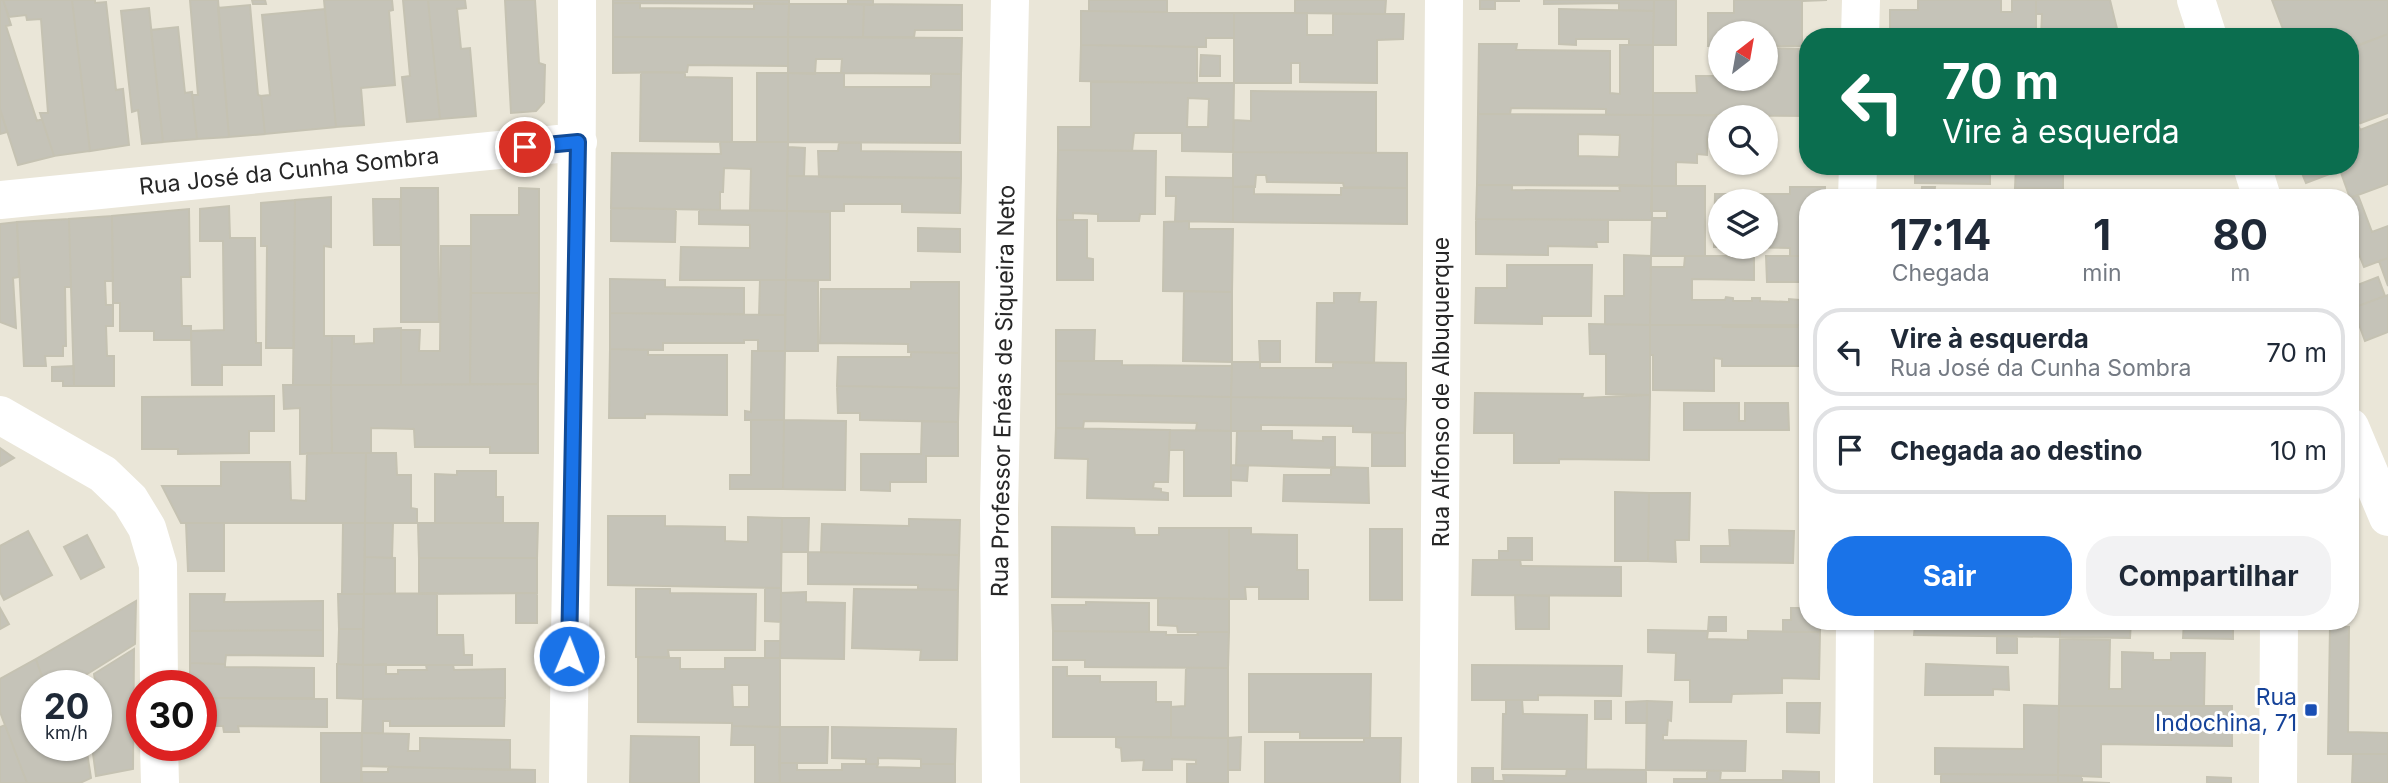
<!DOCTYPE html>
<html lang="pt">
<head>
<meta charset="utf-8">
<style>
	:root { --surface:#fff; --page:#f2f2f3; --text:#1f2937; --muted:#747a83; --line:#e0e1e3; --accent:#1a73e8 }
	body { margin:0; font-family:Inter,sans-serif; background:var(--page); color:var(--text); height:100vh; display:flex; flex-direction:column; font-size:26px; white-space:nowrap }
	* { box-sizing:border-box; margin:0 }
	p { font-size:23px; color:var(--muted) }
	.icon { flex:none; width:38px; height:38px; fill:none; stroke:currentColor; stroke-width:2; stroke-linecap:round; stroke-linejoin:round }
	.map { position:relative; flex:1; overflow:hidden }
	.side { position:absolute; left:1799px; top:189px; width:560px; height:441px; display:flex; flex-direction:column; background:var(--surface); border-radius:28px; box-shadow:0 2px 5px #0004 }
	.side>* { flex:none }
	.guide { position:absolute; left:1799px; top:28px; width:560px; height:147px; border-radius:28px; box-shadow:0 2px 5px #0004; background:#0b6e4f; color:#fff; overflow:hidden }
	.needle { width:46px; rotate:31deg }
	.buttons { position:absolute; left:1708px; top:21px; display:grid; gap:14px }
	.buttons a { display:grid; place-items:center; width:70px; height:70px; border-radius:50%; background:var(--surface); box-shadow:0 2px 5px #0004; font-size:35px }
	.speed { position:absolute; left:21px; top:670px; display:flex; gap:14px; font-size:35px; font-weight:700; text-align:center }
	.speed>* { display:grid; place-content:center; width:91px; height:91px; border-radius:50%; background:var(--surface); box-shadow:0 2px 5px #0004; line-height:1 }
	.speed small { font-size:18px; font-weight:400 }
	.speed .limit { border:10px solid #d22; background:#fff; color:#111 }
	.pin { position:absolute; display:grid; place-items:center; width:60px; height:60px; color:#fff; margin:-30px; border:4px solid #fff; border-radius:50%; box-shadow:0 2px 7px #0007 }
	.me { position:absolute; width:77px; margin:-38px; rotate:1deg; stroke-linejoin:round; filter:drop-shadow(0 0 5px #0008) }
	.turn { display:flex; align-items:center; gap:24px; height:147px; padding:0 28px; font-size:32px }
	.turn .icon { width:91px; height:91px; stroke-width:2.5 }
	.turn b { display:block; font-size:49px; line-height:60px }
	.eta { display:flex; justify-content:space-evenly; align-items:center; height:119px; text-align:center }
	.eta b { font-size:42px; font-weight:700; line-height:49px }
	.primary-button { display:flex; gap:14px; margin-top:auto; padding:14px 28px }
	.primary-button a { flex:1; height:80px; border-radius:28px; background:var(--accent); color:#fff; font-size:28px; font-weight:700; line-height:80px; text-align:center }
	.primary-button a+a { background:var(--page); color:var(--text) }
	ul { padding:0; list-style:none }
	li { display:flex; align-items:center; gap:21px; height:88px; margin:0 14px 10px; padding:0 14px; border:4px solid var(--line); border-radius:28px }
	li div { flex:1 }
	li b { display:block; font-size:26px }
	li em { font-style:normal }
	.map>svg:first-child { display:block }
</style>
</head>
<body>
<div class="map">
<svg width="2388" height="783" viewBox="0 0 2388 783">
	<rect width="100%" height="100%" fill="#eae6d8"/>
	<!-- building -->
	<path fill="#c5c3b8" stroke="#c5c2b2" stroke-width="2" fill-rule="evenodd" d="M0 0H3L11 25 6 26 37 121 42 119 54 156 18 165 0 109Z
		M3 0H72L90 151 54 156 40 113H48L41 19 27 20 26 15 9 17Z
		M72 0H95V3L106 2 116 90 123 89 129 145 90 151Z
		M190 0H218L229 137 197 139 192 95H198Z
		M252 0H265L266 4H253Z
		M324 0H392L393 10 389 11 395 85 361 88 364 125 336 127Z
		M403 0H428L440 119 407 122 402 77 410 76Z
		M428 0H465L466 8 457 9 461 49 470 48 476 116 440 119Z
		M505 0H535L539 63 545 65 544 102 536 111 511 113Z
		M613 0H789V4L613 3Z
		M848 0H873V5L848 4Z
		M1089 0H1167V12L1089 11Z
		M1295 0H1386L1385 14 1295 13Z
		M1480 0H1519V1H1495V9H1480Z
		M1544 0H1654V11L1619 10V3L1544 4Z
		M1654 0H1676V45H1653Z
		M1734 0H1827L1802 1V46H1766V33H1720V46H1708V13H1734Z
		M1918 0H2001V12H2012V0H2036V37H1890V10H1918Z
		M2036 0H2110L2119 37H2041L2042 14H2036Z
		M2272 0H2388V34L2350 49V37H2286Z
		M613 3H640V8L754 9V3L789 4 788 37H613Z
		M789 4H864L863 37H788Z
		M864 4 962 5V30H915L914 37H863Z
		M250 5 258 95 261 96 265 134 229 137 218 8Z
		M149 8 163 142 142 144 138 110 132 112 121 11Z
		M325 9 336 127 265 134 261 96 270 95 262 15Z
		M1559 9 1654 11 1653 45H1629V39H1576V45L1559 44Z
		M1081 11 1234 13V38H1206V47L1081 45Z
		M1234 13H1307V35H1333V14H1404L1403 39 1377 40V83L1300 82V63H1291V83H1234Z
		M178 27 185 93 192 92 197 139 163 142 151 30Z
		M2388 34V113L2350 127V48Z
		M613 37H788V66L688 65 687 72 613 73Z
		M788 37 962 38 961 74 844 73H841L842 59H816L815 74 788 73Z
		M1479 44H1517L1516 50 1610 51V93L1620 94V45H1653V115H1606V109L1511 108 1510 114H1478Z
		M1081 45 1197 47V83L1080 81Z
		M1766 48 1803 49V78L1805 59H1808V116L1653 115V93H1697L1696 76H1720V79H1766Z
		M1201 55 1220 56V76H1200Z
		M641 72 685 73V77L732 78V142L640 141Z
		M757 73H788V142H757Z
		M788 73H844V87H931V74H961L960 143 788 142Z
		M1091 82 1234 83 1233 152 1182 151V133H1134L1132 151 1058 150V127H1091ZM1188 98 1209 99 1208 127H1187Z
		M1251 91 1376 92V153L1233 152 1234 120 1251 121Z
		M0 109 7 132 0 134Z
		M1478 114 1653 115 1652 186 1477 185ZM1578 134 1620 135 1619 157 1578 156Z
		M1653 115H1720V137H1707V155L1697 154V163L1676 162V186H1652Z
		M1723 115H1754V117H1723Z
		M2388 119V184L2350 198 2340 170 2306 183 2299 166H2350V127L2358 124 2360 130Z
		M720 142H788L787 211 750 210 751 169 724 168 723 192H720V210L611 208 612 153 721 154Z
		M839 143H861V151L961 152V178L819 177 818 151H838Z
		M788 147 805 148 804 176H787Z
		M1058 150 1156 151 1155 214H1140L1139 221H1098V214L1073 213V220H1057Z
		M1233 152 1407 153V188L1344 187 1343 183 1267 182 1266 175H1256L1255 187H1233Z
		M1915 166H1990V184L1915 183Z
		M2016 166H2063V189L2015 188Z
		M787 176 961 178 960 213 902 212V204H844V211H787Z
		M1166 177 1233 178V222L1175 221 1176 196H1166Z
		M1477 185H1512V190L1620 191 1619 185 1652 186V220L1476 219Z
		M1254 186V194L1341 195V188H1407V224L1233 222V187Z
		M1652 186H1705V256H1651L1652 218H1667V211H1651Z
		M1790 187H1825V198H1808V256H1790V248L1714 247 1715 194H1790ZM1720 201H1766V247H1720Z
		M1922 187H1935L1934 194 1997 195V198H1921Z
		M401 188H438L439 322H401Z
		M519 188 539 189V293H471V215H519Z
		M2025 188 2063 189V198H2025Z
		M2358 195 2372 232 2388 226V258L2364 267 2353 239 2350 240V198Z
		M331 197V247L324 246V336H332L331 385H293L295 200Z
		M373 199H400L401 245H374Z
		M295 200 294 348H266L267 246H261V203Z
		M229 206 230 238H255L256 343H261V365H222V385H192L191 331 224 330 223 241H200V209Z
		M611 208 676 209 675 242 611 241Z
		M189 209 190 277H181L182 326H191V340H154V331H120V303H113L112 216Z
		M699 210 787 211 786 280H680L681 247 750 248V225L699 224Z
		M787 211 830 212V280H786Z
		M112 216 113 281H105L106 305H113V326H106L107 356H114V386H74L69 219Z
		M69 219 71 287H65L66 346H63V356H45L46 366H24L17 222Z
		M1476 219 1608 220V242H1596L1597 247 1548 246V255L1476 254Z
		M1057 220H1087V258L1093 259V280H1057Z
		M1189 221V229H1233L1232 292 1163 291 1164 222Z
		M17 222 19 277 13 278 16 328 0 322V224Z
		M918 228 960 229V252L918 251Z
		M441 246H471L470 384 401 385V330H420L419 351H440Z
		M1624 255 1651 256 1650 325 1605 324V296H1624Z
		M1685 256H1754V280L1692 279V300H1725L1726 297 1733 298V301H1752V298H1760V301L1789 302V299L1800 300V282H1767L1766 256H1808V325H1650L1651 267H1684Z
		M2388 258V286L2379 261Z
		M1507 265H1592L1591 316H1542V324L1475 323 1476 288H1507Z
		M2378 277 2385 296 2353 308 2350 288Z
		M610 279 665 280V287L744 288V314L610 313Z
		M760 280H786L785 315H759Z
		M786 280 818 281V351H785Z
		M911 282H959V353L908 352V344L820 343 821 289H911Z
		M1184 291 1232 292V362L1183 361Z
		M471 293H539L538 384H470Z
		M1334 293H1360L1359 302H1376L1374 363 1316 362 1317 303H1334Z
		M2388 295V332L2365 341 2353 308Z
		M610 313 785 315V351H758V340H744V343H663V350L610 349Z
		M1589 324 1650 325V395L1606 394V354H1590Z
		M1650 325H1724L1723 327H1797V325H1808V366H1722V359L1714 358V391L1653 390V355H1650Z
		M401 328V385H331L332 336H354V344L374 343V329Z
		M1056 330H1095L1094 361H1056Z
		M1259 341H1280V362H1260Z
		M610 349 648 350V355H727V415L645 414V418H609Z
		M752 351H785L784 420H745V411L751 412Z
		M911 352 959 353V388L837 386 838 357H911Z
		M1056 361H1122V365L1232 366 1231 397 1056 394Z
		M1232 362H1260V368H1333V362L1406 363V399L1231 397Z
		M74 366V386H63V381H52V367Z
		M538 384V453H490V447H415L414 429 371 428V453H332L331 385Z
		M283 385H331L332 453 300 454V408L284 409Z
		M837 386 959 388 958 422 860 420V413H838Z
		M1475 393 1583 394 1582 398 1650 395 1649 460 1559 459V463H1514V433H1474Z
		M1056 394 1231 397V431L1196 430 1197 423 1084 421 1083 428H1056Z
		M274 396V431H249V453L178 454V449H142V397Z
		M1231 397 1406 399 1405 433 1353 432V426L1261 425V431H1231Z
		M1684 403H1739V421H1745V403H1788L1789 430H1684Z
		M751 420H784L783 489H730V475H751Z
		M784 420 846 421 845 490 783 489Z
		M922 421 958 422V456H926V482H890V491L861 490V454H921Z
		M1056 428 1170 430 1168 482H1154L1153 488 1161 489V492L1168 493V500L1087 498 1088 459 1055 458Z
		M1170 430 1231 431V496H1184V450H1169Z
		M1237 431H1292V440L1323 441V437H1335V468L1236 465Z
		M1372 433H1405V466H1372Z
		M0 448 14 458 0 466Z
		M307 453H366L365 523H181L162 486H221V462H290L291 500 306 501Z
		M366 453H396L397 475H411V508L417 509V523H365Z
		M1231 465 1248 466 1247 481 1231 480Z
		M1331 467 1368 468 1369 503 1283 501 1284 475H1331Z
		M457 471H496V497H503V523H435V474L457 475Z
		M1615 492 1649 493 1648 561H1615Z
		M1649 493H1690L1689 540H1675L1676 562 1648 561Z
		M608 516H665V526L725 527V541L748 542V517L782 518 781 588 608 585Z
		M782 518H809L808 552H781Z
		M909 519 960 520 959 555 821 552 822 524 909 526Z
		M186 523H224V571H188Z
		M343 523H365L364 594H342Z
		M365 523H393L392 558 365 557Z
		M418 523H538L537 558H419Z
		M1052 527 1134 528 1135 535H1159V528H1229V599L1052 597Z
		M1229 528H1251V534L1297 535V570H1308V599H1259V587H1245L1246 599H1229Z
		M1370 529H1402V600H1370Z
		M1729 530 1794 531 1793 563 1701 562V546H1730Z
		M28 531 52 575 4 600 0 592V546Z
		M87 535 104 567 81 579 64 547Z
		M1508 538H1532V560H1499V551H1508Z
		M808 552 959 555 958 590 918 589V585L808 584Z
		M365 557 395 558V594H364Z
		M419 558H537V593L419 594Z
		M1473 560H1520L1521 566 1621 567V596L1472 595Z
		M765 588H781V622L765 621Z
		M636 589H670V593L756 594 755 650H668L669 657H636Z
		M854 589 958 590 957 660H920L921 650 852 648Z
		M806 592V602L845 603 844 659 780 658 781 593Z
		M437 593V635H463L464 655H472V665H363L364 594Z
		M516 593H537V623H516Z
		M190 594H225L224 602 323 601V630L190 631Z
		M338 594H364L363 629H339Z
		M1515 595 1549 596V629H1516Z
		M1158 598 1229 599V632H1178L1177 626 1158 625Z
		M136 601 135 644 68 686H45L36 659Z
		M1086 602 1149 603V632L1053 631 1052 605H1086Z
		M0 608 9 624 0 629Z
		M1791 608H1808V621H1820V632H1783V620H1791Z
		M1709 617H1726V631H1708Z
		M1912 621H2060V637L1914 635 1915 625H1912Z
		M2060 621H2131L2130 638 2060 637Z
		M2184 621H2233V639L2183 638Z
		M2330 626 2349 627 2348 732 2388 733V754H2328Z
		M339 629H363V665L338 664Z
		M323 630V656L226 655 225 664 190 663V631Z
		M1648 630 1708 631 1707 639 1748 640V631L1820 632 1819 679 1782 678V693L1732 694 1731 702H1690V680H1675L1676 653 1648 652Z
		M1053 631 1166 632V635H1198L1197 632H1229L1228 668 1085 667V660H1053Z
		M1997 636H2017V653H1997Z
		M2060 639 2110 640 2109 689H2122V652L2153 653V660H2171V653H2205L2204 706H2059Z
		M765 641H780V658H765Z
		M134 649 133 769 96 776 92 746H96V686L94 674Z
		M638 657 680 658V669H725V658H780V727L732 726V723L638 722ZM732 685H749V707H733Z
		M36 659 45 686H37V746H86L91 778 80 783H27L0 712V679Z
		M190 663 225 664V667L314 668V698H201V686H190Z
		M337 664 363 665V699L337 698Z
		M386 664V674H398V670H427L426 665H453L454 670 505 669V698L363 699V665Z
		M1926 664 2008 667 2009 690 1993 689V695H1925Z
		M1472 665 1622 666 1621 696 1538 695V700H1472Z
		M1053 667H1067V676H1100V682H1156V702H1171V737H1053Z
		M1186 668H1228V738L1171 737V707L1185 706Z
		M1249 674H1371L1370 738H1300V732H1249Z
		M201 698 327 699V727L238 726 239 732H224L223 726H201Z
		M505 698 504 726H390V721H383V733H362L363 699Z
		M1506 700H1522L1523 714 1587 715 1586 769H1502L1503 714H1506Z
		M1595 701H1611V719H1595Z
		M1647 701 1672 702 1671 721 1668 720 1667 735H1663V740L1746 741 1745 771 1646 770Z
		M1647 701V723H1626V702Z
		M1787 703H1820L1819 733 1787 732Z
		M2024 705 2059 706 2058 775 1935 774V748L2024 749Z
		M2059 706H2232V746L2101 744V777L2058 775Z
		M5 725 27 783H0V727Z
		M732 726 780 727V783H755V745H731Z
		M780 727H828L827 763H779Z
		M832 727 956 729 955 764H921V759L878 758V764H866V759L832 758Z
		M321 733H362L361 783H321Z
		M362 733 409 734 408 751H420V738L510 740V770L362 766Z
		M631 736 699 737V783H630Z
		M1116 737 1228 738V783H1187V764H1196V760L1172 759V770H1143L1144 760 1122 761 1121 748 1116 747Z
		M1241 737 1240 770H1228V738Z
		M1364 738H1401L1400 783H1265V742H1364Z
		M2353 754H2388V783H2352Z
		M779 763H797V770H842V764H878L877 767 921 768V764H955V783H780Z
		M388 767 535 770V783H362V772H388Z
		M1472 768H1493V781H1504L1503 775 1566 776 1567 769 1646 770V783H1472Z
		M1707 771H1721L1720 780H1783V771L1819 772V783H1674V779H1707Z
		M1941 774 2058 775V783H1941Z
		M2058 775 2082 776V782L2110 783H2058Z
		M2207 777 2231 778V783H2207Z"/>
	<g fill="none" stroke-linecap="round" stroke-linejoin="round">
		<!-- street -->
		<path stroke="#fff" stroke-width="38" d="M2196 0 2208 37
			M1860 37 1861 0
			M2252 166 2262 198
			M1857 198 1858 166
			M0 200 578 142
			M0 415 103 474 130 500 147 528 158 565 159 686
			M2350 427 2388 517
			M159 746 160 783
			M568 783C571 522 578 261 577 0
			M1001 783 999 509 1010 0
			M1438 783 1444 0
			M1854 783 1855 621
			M2278 783 2279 621"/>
	</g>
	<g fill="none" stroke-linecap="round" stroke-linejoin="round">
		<!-- route casing -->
		<g stroke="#114b97" stroke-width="18">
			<path id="route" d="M525 147 578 142 569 656"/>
		</g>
		<!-- route -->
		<use href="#route" stroke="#1a73e8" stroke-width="12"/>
	</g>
	<!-- markers -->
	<rect fill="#1a4fb4" stroke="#fff" stroke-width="2.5" x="2304" y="703" width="14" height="14" rx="3.5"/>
	<g text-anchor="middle" stroke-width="6" stroke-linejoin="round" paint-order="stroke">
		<!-- street labels -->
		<g font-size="23" fill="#272727" stroke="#fff">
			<text transform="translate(289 171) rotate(-6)" y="8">Rua José da Cunha Sombra</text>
			<text transform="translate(1003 391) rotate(-89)" y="8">Rua Professor Enéas de Siqueira Neto</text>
			<text transform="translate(1441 392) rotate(-90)" y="8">Rua Alfonso de Albuquerque</text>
		</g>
		<!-- transit labels -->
		<g font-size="23" fill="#164399" stroke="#fff" text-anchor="end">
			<text x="2297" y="705">Rua<tspan x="2297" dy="26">Indochina, 71</tspan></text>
		</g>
	</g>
</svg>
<div class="buttons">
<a><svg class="needle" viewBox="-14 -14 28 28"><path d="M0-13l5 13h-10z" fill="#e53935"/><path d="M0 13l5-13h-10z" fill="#747a83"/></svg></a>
<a><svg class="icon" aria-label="search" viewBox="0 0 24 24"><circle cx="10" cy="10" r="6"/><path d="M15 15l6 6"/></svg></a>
<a><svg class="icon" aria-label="layers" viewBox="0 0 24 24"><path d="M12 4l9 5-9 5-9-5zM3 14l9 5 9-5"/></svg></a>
</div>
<div class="speed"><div>20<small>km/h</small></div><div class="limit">30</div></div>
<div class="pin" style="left:525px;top:147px;background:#d93025"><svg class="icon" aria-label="arrive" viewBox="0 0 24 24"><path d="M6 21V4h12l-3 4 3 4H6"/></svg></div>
<svg class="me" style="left:569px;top:656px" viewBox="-20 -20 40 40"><circle r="17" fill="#1a73e8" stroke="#fff" stroke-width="3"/><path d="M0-11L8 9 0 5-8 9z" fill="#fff"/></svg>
<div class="guide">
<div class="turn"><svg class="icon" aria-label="left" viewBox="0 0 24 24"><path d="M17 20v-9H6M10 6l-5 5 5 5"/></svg><div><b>70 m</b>Vire à esquerda</div></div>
</div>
<section class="side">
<div class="eta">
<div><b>17:14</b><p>Chegada</p></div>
<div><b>1</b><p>min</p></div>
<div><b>80</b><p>m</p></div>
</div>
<ul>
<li><svg class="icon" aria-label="left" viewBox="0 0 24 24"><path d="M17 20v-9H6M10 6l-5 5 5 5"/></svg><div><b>Vire à esquerda</b><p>Rua José da Cunha Sombra</p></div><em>70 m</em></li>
<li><svg class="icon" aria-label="arrive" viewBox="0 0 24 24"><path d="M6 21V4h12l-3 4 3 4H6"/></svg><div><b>Chegada ao destino</b></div><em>10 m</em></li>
</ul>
<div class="primary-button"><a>Sair</a><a>Compartilhar</a></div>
</section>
</div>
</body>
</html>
